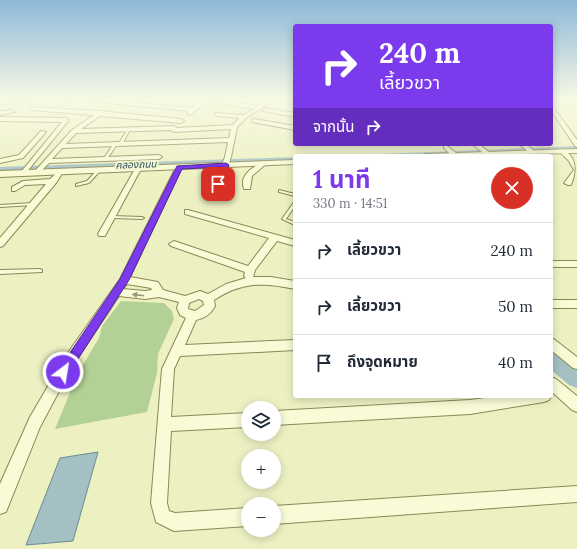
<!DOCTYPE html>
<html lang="th">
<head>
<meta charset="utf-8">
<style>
	:root { --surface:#fff; --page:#f2f2f3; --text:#1f2937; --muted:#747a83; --line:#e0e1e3; --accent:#7c3aed }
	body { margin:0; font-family:Lora,"Noto Sans Thai",serif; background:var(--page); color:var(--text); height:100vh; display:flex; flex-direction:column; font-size:15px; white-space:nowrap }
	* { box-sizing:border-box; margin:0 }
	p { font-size:13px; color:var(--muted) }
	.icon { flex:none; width:22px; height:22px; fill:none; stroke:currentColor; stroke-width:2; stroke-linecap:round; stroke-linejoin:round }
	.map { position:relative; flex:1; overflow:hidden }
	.panel { position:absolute; left:293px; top:154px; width:260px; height:244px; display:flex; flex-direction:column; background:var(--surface); border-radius:4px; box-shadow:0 2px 10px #0003 }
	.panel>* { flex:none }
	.hud { position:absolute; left:293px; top:24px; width:260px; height:122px; border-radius:4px; box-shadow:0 2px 10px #0003; background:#7c3aed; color:#fff; overflow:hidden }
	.tools { position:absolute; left:241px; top:401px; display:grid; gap:8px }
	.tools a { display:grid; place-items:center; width:40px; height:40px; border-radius:50%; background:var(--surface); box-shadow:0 2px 10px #0003; font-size:20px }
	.pin { position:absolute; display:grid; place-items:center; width:34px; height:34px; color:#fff; margin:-17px; border-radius:8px; box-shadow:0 2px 6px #0006 }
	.me { position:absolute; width:44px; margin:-22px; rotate:31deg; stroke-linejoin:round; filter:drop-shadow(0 0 3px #0008) }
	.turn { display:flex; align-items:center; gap:14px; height:84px; padding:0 20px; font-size:18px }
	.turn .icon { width:52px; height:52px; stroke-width:2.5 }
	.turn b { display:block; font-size:28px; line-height:34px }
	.then { display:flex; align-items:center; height:38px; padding:0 20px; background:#0003; gap:8px; font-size:15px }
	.round { display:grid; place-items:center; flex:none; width:42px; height:42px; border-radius:21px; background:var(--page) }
	.head { display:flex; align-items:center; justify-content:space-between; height:68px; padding:0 20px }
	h1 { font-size:24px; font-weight:700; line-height:30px; color:var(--accent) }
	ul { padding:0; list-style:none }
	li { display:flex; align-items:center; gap:12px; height:56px; padding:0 20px; border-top:1px solid var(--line) }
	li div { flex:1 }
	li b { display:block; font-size:15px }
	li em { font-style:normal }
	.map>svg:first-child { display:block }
</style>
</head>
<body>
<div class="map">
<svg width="577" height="549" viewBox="0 0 577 549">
	<rect width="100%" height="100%" fill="#edf1c2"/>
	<!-- green -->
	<path fill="#b3d095" d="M121 301 164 303 172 311 174 319 158 354 157 373 147 412 55 429 78 373 99 338 102 326Z"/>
	<!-- water -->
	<path fill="#a4c0c3" stroke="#6a8d92" d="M98 452 73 541 26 545 60 458Z"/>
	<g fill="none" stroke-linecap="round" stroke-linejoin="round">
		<!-- canal -->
		<path fill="#a4c0c3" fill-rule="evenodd" d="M577 146V150L427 156H376L379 154Z
			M295 157V161L0 171V167Z"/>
		<!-- river -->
		<path fill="#a4c0c3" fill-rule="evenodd" d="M551 348 558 351 577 365V388L569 385 551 370Z"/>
		<!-- service casing -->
		<g stroke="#8c8758" stroke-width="2">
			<path id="service" d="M71 100H75L57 111 55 110Z
				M129 128 130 129 123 143 120 144 119 143 128 129Z
				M115 142 118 143 107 159H105L104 158Z
				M97 170 100 171 89 183 76 186V184L87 181Z
				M279 190 295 194V196L279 192Z
				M294 202H295V206L286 219 295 222V225L282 219Z
				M33 203 35 204 34 205 0 207V205Z
				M112 216 142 217 144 218 142 219 113 218 111 217Z
				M40 269 42 270V272L0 274V270Z"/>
		</g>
		<!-- minor casing -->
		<g stroke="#8c8758" stroke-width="2">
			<path id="minor" d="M79 100H103L192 108 202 100 229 101 258 106 268 100H274L246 118 237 127 231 157 222 184 218 186 214 184 225 157 228 142 62 148 52 159 159 155 162 157 159 159 49 163 39 173H35V171L72 130 94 115 31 110 29 107 100 111 181 119 184 121 181 123 100 116 81 129 174 126 177 128 232 125 240 118 218 116 215 114 216 113 243 115 254 109 207 101 190 115 187 113 189 111ZM231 129 229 138 66 144 76 133 171 130 174 132Z
				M285 100 295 103V105L278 101Z
				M35 101 33 103 0 104V102Z
				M551 104 577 140V147L575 146 551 110Z
				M265 108 295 113V117L263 111Z
				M0 111 12 110 15 112 0 115Z
				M0 117 66 118 69 120 25 174 23 175 20 173 21 172 62 122 0 121Z
				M254 119 295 126V130L252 122V120Z
				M41 131 46 132 23 158 0 163V159L19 155Z
				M472 144H479L491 154 486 155Z
				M519 144H526L535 152 530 153Z
				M446 145 457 154 458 156H452L444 148V146Z
				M562 149C577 157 577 170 571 185H568L564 183 574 170 569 161 559 151Z
				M262 162 267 163 252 176 250 189H244C239 175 252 168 262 162Z
				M179 165 182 167 130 277 158 282 163 290 185 296 200 291 208 294 226 284 246 278 244 276 245 272 171 246 169 244 174 241 177 242 248 266 269 238 185 214V210H188L295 240V246L277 241 255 270 253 277H271L295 281V289C263 282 242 282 214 300L215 306C211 314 205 318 196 320L185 345 295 340V350L180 356 174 369 171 417 248 413V427L171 431 167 503 169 511 175 513 248 508V526L174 531 156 522 151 503 162 369 186 318 180 315 177 308 179 302 159 297 145 299 119 296 73 365 40 427 6 512 0 514V484L30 417 65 357 120 279 176 167ZM127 284 151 288 152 290 145 291 123 289ZM199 299 203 301 204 305 195 311 188 309 189 303Z
				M138 167 141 169 106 234 105 236H99L98 234 135 169Z
				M60 170 63 172 56 183 3 246 0 247V238L46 184 25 185 15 191H12V187L23 181 50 179Z
				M551 261H577V267H551Z
				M551 300H577V308H551Z
				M551 338 555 340 577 357V369L573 368 551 350Z
				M551 377 556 379 577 396V412L572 410 551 391Z
				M500 396H551L549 400 544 402 470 414 274 425V411L470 400Z
				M577 486V502L274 524V506Z"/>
		</g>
		<!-- tertiary casing -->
		<g stroke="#8c8758" stroke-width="2">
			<path id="tertiary" d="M577 149V153L422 156 426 154Z
				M295 160V164L0 177V171Z"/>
		</g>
		<!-- service -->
		<use href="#service" fill="#f8fbd5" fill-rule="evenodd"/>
		<!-- minor -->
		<use href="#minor" fill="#f8fbd5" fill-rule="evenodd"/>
		<!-- tertiary -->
		<use href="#tertiary" fill="#f8fbd5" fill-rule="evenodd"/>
	</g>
	<!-- one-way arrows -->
	<defs><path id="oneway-solid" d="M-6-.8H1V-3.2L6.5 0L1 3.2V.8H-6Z"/></defs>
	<use fill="#9a9879" href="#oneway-solid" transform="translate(138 295) rotate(-173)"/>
	<!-- sky -->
	<linearGradient id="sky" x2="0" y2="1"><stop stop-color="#8db9d9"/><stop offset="0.56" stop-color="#f7f9e4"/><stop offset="1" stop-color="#f7f9e4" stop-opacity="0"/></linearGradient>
	<rect width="577" height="177" fill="url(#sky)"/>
	<!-- route -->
	<path fill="#7c3aed" stroke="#51269a" d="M226 163 229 165 222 184 218 187 215 184 222 167 182 169 129 280 67 376 63 377 59 376 57 372 59 369 120 279 177 166Z"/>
	<g text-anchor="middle" stroke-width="4" stroke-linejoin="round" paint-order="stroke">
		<!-- far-water labels -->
		<g font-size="10" font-style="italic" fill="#2b4c5b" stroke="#f4f8d2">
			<text transform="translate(136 164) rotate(-2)" y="4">คลองถนน</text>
		</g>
	</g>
</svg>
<div class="tools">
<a><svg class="icon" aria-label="layers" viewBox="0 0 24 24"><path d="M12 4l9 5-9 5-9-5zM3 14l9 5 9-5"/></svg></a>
<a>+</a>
<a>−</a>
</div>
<div class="pin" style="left:218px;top:184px;background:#d93025"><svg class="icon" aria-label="arrive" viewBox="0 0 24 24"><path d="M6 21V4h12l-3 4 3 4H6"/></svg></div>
<svg class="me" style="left:63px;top:372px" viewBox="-20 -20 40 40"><circle r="17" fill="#7c3aed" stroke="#fff" stroke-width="3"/><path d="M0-11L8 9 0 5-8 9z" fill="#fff"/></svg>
<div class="hud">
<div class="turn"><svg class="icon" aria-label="right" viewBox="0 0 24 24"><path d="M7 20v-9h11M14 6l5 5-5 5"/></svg><div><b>240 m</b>เลี้ยวขวา</div></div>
<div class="then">จากนั้น<svg class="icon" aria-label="right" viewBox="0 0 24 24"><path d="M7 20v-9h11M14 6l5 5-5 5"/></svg></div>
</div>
<section class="panel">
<div class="head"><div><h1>1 นาที</h1><p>330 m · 14:51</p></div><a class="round" style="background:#d93025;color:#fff"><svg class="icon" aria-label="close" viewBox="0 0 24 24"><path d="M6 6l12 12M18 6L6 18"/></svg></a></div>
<ul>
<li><svg class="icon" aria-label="right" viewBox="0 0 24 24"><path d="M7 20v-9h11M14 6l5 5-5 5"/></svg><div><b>เลี้ยวขวา</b></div><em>240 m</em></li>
<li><svg class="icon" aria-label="right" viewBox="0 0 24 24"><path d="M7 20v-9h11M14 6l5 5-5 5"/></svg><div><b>เลี้ยวขวา</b></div><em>50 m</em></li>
<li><svg class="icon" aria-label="arrive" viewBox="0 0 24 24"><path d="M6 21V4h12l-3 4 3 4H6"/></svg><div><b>ถึงจุดหมาย</b></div><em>40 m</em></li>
</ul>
</section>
</div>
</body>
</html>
